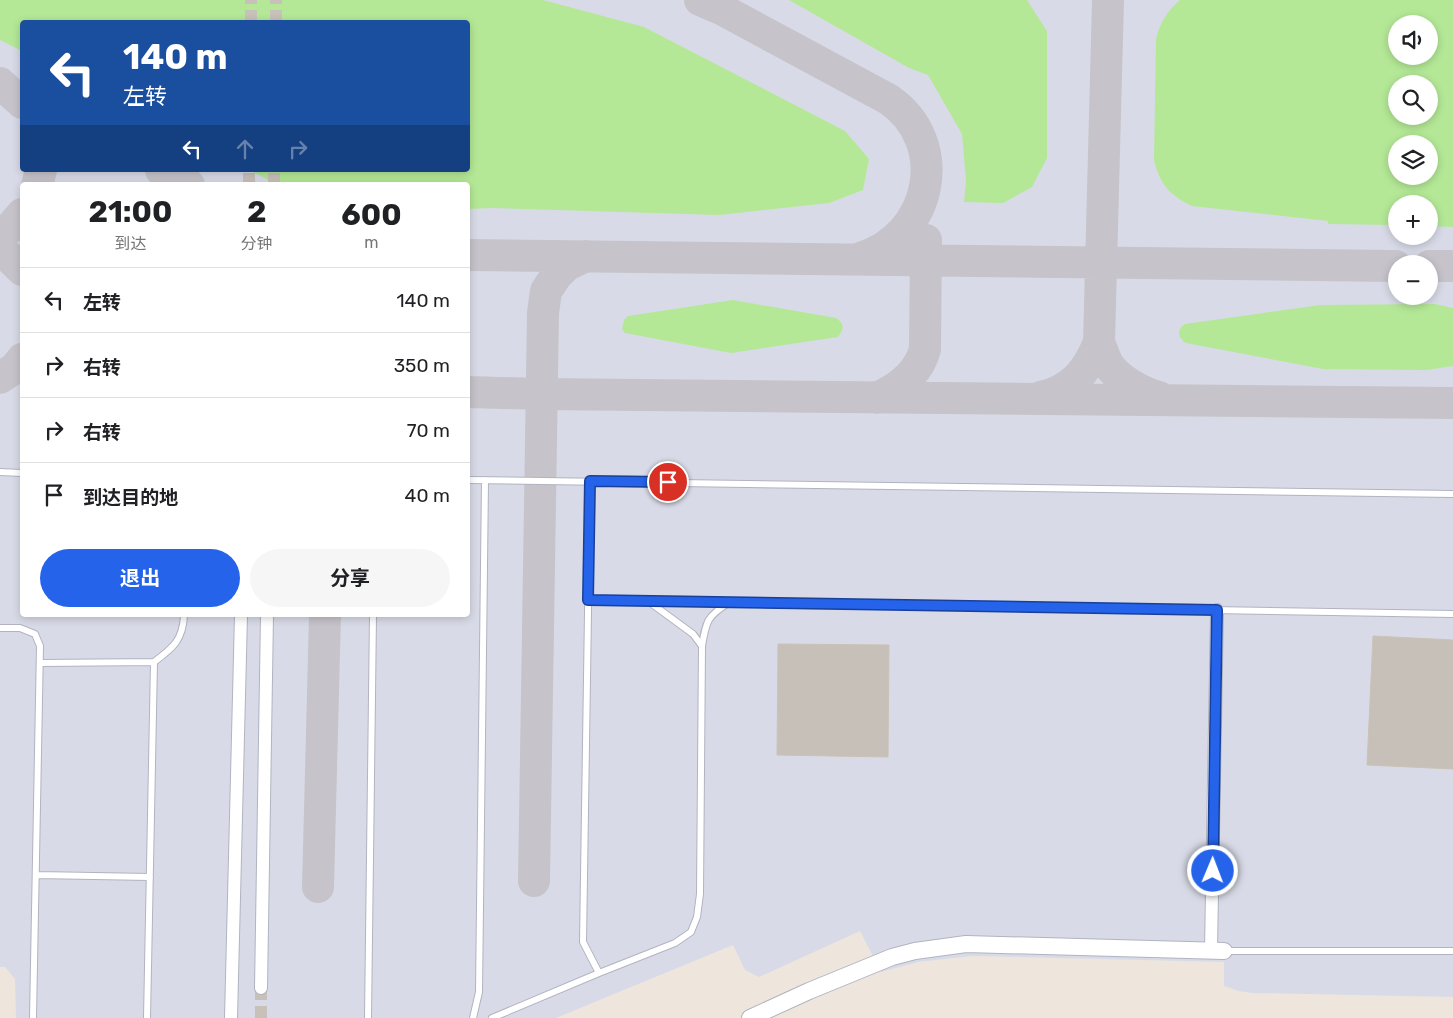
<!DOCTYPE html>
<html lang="zh">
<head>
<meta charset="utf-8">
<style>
	:root { --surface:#fff; --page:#f6f6f6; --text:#202124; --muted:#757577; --line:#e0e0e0; --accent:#2563eb }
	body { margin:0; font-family:Rubik,"Noto Sans SC",sans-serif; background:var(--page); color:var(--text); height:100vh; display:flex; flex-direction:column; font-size:19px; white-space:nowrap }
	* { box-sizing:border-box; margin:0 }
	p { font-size:16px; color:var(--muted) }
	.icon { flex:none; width:28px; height:28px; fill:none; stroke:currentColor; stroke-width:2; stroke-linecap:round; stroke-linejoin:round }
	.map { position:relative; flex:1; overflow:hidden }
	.sheet { position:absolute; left:20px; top:182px; width:450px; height:435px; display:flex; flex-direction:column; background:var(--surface); border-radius:5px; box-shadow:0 2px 8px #0003 }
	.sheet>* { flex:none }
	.hud { position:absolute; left:20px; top:20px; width:450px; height:152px; border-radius:5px; box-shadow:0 2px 8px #0003; background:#1a4fa0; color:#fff; overflow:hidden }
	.tools { position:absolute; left:1388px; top:15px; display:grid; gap:10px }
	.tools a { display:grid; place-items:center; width:50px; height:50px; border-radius:50%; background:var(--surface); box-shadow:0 2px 8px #0003; font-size:25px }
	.pin { position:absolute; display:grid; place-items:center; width:42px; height:42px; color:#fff; margin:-21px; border:2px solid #fff; border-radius:50%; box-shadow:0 1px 5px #0007 }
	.me { position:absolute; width:55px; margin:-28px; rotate:1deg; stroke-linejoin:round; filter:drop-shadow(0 0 4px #0008) }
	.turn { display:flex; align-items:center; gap:18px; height:105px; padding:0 20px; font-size:22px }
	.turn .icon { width:65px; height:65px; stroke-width:2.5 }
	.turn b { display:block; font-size:35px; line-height:42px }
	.lanes { display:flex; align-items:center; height:48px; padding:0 20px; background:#0003; justify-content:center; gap:25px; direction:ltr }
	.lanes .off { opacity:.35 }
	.eta { display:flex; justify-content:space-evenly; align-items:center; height:85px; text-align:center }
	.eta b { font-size:30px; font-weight:700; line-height:35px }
	.cta { display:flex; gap:10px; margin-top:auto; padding:10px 20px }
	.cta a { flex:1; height:58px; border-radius:30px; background:var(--accent); color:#fff; font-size:20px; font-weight:700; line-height:58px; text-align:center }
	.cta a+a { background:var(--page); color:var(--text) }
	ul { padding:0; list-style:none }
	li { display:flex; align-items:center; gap:15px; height:65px; padding:0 20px; border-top:1px solid var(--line) }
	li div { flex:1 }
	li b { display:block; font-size:19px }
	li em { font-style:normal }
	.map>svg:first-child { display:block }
</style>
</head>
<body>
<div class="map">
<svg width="1453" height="1018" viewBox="0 0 1453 1018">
	<rect width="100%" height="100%" fill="#eee6dd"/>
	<!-- airport -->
	<path fill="#d8dbe7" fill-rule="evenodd" d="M0 0H1453V997L1252 993 1239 991 1224 986V962L972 956 918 962 881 972 860 931 759 977 745 970 733 945 556 1018H16L15 979 5 967H0ZM22 22H468V170H22ZM1396 24H1429V56H1396ZM1396 84H1429V116H1396ZM1396 144H1429V176H1396ZM22 185H468V615H22ZM1396 204H1429V236H1396ZM1396 264H1429V296H1396Z"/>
	<!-- green -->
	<path fill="#b4e896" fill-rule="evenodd" d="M0 0H543L644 27 845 131 869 159 863 190 829 203 719 215 493 208 468 209V185H278L249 170H468V22H22V51L0 40Z
		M789 0H1027L1047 31V158L1032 187 1003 203 964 202 966 181 962 134 928 75 909 68Z
		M1180 0H1453V227L1429 226V204H1396V225L1328 224V221L1192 206C1169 195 1160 184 1154 160L1156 39C1160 23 1167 11 1180 0ZM1396 24H1429V56H1396ZM1396 84H1429V116H1396ZM1396 144H1429V176H1396Z
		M733 300 836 318C845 324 844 329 838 337L731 353 625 333 622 329 624 320 628 316Z
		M1435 304 1453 308V366L1427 370 1323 369 1186 343C1178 338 1176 330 1185 324L1320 305Z"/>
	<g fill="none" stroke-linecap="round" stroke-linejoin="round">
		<!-- taxiway -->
		<path stroke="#c6c4ca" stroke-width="32" d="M700 0 721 9 888 99C952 142 932 237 860 258
			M0 83 22 103
			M161 170 189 185
			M37 185 41 170
			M0 235 10 228 22 214
			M0 253 8 256 22 270
			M468 255 1396 266
			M1429 266H1453
			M1099 342 1108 0
			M0 378 15 368 22 359
			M468 392 541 394 1453 403
			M1041 397C1073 390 1087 371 1099 342 1102 349 1104 357 1108 364 1117 379 1143 393 1159 397
			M877 398C899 388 919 373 925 349L926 240
			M534 881 543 313 546 291 556 276 567 265 586 256
			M318 887 325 615"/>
	</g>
	<!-- building -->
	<path fill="#c6c0b8" stroke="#cac2b6" d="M1373 636 1453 640V769L1367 765Z
		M778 644 889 645 888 757 777 755Z"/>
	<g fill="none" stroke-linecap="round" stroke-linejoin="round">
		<!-- minor-tunnel -->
		<path stroke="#c7c1b9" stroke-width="12" stroke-dasharray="12 6" stroke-linecap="butt" d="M251 22V0
			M276 22V0
			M249 185V170
			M274 185V170
			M261 1018V988"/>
		<!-- service casing -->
		<g stroke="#b1b4c0" stroke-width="8">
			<path id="service" d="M0 472 22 473
				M468 480 1453 494
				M590 481 583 942 599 973
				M588 600 729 602
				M648 601 693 634 702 646
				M0 628H20L35 634 40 646 33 1018
				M41 663 154 662
				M37 875 150 877
				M1225 951H1453
				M147 1018 154 662C173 648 183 640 184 615
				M368 1018 373 615
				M473 1018 479 992 485 480
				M492 1018 599 973 675 943 691 932 697 917 700 894 702 646C706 621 707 616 730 602L1453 614"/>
		</g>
		<!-- minor casing -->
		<g stroke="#b1b4c0" stroke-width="14">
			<path id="minor" d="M1211 950 1217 610
				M261 988 267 615
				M231 1018 241 615"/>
		</g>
		<!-- tertiary casing -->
		<g stroke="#b1b4c0" stroke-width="18">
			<path id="tertiary" d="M750 1018 809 991 892 957 915 951 966 944 1224 951"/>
		</g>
		<!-- service -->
		<use href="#service" stroke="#fff" stroke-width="6"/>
		<!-- minor -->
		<use href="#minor" stroke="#fff" stroke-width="12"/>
		<!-- tertiary -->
		<use href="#tertiary" stroke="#fff" stroke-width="16"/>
	</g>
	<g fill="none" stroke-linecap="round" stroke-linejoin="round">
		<!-- route casing -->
		<g stroke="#184099" stroke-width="12">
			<path id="route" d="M668 482 590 481 588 600 1217 610 1213 871"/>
		</g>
		<!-- route -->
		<use href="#route" stroke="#2563eb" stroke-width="9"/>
	</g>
</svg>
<div class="tools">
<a><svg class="icon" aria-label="sound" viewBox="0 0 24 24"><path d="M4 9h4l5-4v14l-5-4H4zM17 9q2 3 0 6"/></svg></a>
<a><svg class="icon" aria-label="search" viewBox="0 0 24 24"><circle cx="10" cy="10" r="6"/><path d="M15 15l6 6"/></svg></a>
<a><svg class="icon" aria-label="layers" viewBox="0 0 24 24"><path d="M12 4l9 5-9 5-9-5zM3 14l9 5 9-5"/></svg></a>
<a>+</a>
<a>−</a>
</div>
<div class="pin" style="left:668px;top:482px;background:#d93025"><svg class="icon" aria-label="arrive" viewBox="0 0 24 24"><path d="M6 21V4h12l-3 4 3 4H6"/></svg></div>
<svg class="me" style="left:1213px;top:871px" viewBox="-20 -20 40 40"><circle r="17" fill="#2563eb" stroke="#fff" stroke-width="3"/><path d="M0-11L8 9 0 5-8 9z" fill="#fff"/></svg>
<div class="hud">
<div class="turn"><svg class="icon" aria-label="left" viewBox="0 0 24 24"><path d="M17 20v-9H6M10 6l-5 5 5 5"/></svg><div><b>140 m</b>左转</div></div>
<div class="lanes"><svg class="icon" aria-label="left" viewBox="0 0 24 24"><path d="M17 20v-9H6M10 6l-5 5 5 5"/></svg><svg class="icon off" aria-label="ahead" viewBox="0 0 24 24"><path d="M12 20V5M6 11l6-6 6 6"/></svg><svg class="icon off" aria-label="right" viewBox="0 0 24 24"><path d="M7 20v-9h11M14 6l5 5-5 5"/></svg></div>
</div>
<section class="sheet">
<div class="eta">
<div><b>21:00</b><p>到达</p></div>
<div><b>2</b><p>分钟</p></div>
<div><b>600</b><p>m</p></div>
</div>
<ul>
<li><svg class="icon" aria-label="left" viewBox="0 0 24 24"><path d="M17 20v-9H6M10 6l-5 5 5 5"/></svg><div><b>左转</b></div><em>140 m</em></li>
<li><svg class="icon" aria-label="right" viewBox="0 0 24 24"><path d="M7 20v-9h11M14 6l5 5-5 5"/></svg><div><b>右转</b></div><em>350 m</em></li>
<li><svg class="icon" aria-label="right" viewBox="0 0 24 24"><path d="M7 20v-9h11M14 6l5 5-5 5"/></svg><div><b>右转</b></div><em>70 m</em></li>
<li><svg class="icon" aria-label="arrive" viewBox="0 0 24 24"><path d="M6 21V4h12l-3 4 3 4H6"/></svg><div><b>到达目的地</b></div><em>40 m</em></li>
</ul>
<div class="cta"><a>退出</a><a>分享</a></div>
</section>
</div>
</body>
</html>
